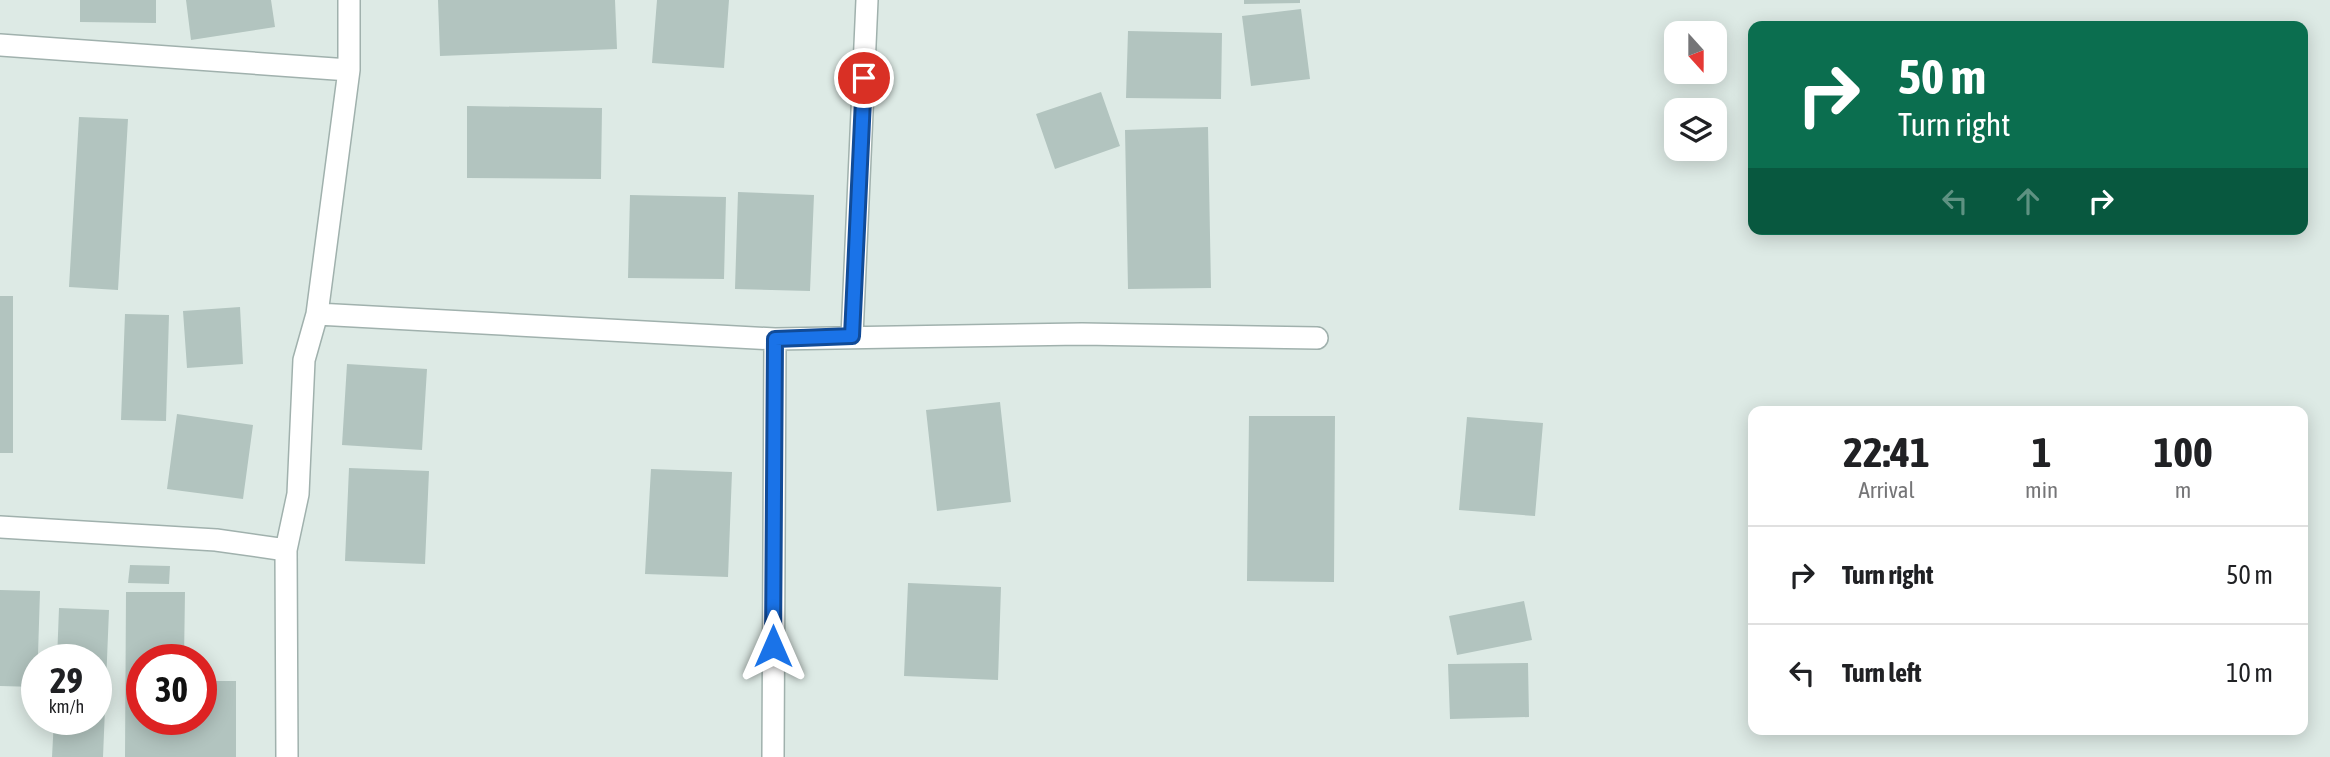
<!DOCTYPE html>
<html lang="en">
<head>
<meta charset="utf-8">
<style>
	:root { --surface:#fff; --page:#f6f6f6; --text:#202124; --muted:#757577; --line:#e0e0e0 }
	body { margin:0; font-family:"Asap Condensed",sans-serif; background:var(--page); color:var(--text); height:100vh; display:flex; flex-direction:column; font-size:26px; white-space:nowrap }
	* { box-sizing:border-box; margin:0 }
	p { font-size:23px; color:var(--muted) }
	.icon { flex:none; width:38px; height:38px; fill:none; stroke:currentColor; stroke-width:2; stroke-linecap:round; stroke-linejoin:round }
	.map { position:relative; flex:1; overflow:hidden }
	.details { position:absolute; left:1748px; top:406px; width:560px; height:329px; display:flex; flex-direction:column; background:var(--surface); border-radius:14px; box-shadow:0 4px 18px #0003 }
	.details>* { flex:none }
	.hud { position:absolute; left:1748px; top:21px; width:560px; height:214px; border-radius:14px; box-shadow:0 4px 18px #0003; background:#0b6e4f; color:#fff; overflow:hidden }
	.needle { width:46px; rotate:159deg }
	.buttons { position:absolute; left:1664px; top:21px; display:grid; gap:14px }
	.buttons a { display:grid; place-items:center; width:63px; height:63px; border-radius:14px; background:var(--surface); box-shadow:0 4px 18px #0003; font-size:35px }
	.speed { position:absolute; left:21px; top:644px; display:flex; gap:14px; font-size:35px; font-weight:700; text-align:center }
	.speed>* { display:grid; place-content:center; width:91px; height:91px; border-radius:50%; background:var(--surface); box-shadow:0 4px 18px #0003; line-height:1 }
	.speed small { font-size:18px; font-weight:400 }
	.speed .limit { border:10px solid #d22; background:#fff; color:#111 }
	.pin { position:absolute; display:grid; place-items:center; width:60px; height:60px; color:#fff; margin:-30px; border:4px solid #fff; border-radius:50%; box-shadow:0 2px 7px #0007 }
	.me { position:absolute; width:77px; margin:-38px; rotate:0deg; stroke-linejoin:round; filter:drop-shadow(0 0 5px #0008) }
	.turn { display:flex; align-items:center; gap:24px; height:147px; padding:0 35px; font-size:32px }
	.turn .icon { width:91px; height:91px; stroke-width:2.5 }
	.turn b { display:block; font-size:49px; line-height:60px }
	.lanes { display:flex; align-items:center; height:66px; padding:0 35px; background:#0003; justify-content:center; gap:35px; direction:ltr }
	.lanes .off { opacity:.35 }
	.eta { display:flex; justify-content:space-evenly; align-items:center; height:119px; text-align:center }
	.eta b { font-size:42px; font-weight:700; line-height:49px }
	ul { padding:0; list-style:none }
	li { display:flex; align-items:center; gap:21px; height:98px; padding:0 35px; border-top:2px solid var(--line) }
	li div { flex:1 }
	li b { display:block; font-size:26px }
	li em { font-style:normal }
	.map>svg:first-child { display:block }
</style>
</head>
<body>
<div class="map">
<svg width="2330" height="757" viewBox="0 0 2330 757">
	<rect width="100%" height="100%" fill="#ddeae5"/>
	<!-- building -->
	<path fill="#b2c4bf" d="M80 0H156V23L80 22Z
		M186 0H271L275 27 191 40Z
		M438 0H615L617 49 440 56Z
		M657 0H729L724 68 652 63Z
		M1244 0H1300V3L1244 4Z
		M1301 9 1310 79 1251 86 1242 16Z
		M1128 31 1222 33 1221 99 1126 98Z
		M1101 92 1120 146 1055 169 1036 114Z
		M467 106 602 108 601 179 467 178Z
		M79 117 128 119 118 290 69 287Z
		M1208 127 1211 288 1128 289 1125 130Z
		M738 192 814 195 810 291 735 289Z
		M630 195 726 197 724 279 628 278Z
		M0 296H13V453H0Z
		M240 307 243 364 187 368 183 311Z
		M125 314 169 315 166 421 121 420Z
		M347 364 427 369 422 450 342 445Z
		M1000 402 1011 502 937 511 926 410Z
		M177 414 253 425 243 499 167 489Z
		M1249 416H1335L1334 582 1247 581Z
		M1467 417 1543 423 1535 516 1459 510Z
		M349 468 429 471 425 564 345 561Z
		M651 469 732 472 728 577 645 574Z
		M130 565 170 566 169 584 128 583Z
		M908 583 1001 587 998 680 904 676Z
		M0 590 40 591 37 687 0 686Z
		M126 592H185L184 660H142V719H201V681H236V757H125Z
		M1524 601 1532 640 1457 655 1449 616Z
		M59 608 109 610 103 757H52L54 719H96V660H57Z
		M1528 663 1529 717 1450 719 1448 664Z"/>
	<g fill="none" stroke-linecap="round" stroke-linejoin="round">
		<!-- minor casing -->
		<g stroke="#a0b1ad" stroke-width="24">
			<path id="minor" d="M0 45 349 70
				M317 314 775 339 1082 334 1317 338
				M852 336 867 0
				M0 527 216 540 286 550 298 494 304 360 317 314 349 70V0
				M286 550 287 757
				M773 757 775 339"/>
		</g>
		<!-- minor -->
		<use href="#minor" stroke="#fff" stroke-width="21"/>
	</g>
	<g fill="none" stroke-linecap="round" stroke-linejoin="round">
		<!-- route casing -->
		<g stroke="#114b97" stroke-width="18">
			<path id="route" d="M773 646 775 339 852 336 864 78"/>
		</g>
		<!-- route -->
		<use href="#route" stroke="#1a73e8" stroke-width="12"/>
	</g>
</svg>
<div class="buttons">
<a><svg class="needle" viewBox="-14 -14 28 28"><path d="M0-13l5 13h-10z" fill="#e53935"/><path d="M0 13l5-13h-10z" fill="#757577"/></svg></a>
<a><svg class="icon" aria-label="layers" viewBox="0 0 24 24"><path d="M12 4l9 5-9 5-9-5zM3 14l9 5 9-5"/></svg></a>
</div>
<div class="speed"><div>29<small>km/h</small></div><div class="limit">30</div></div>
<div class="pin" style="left:864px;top:78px;background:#d93025"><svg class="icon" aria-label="arrive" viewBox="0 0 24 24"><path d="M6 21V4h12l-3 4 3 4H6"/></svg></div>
<svg class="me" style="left:773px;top:646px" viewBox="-20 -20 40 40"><path d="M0-17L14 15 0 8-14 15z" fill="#1a73e8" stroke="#fff" stroke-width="4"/></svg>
<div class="hud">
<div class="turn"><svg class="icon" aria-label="right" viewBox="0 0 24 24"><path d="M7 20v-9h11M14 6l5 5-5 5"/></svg><div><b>50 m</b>Turn right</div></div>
<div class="lanes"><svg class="icon off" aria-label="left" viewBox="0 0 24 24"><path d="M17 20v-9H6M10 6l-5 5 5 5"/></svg><svg class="icon off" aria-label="ahead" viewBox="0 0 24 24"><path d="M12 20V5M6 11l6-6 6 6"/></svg><svg class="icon" aria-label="right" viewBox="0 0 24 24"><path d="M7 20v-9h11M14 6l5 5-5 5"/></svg></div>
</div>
<section class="details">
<div class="eta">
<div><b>22:41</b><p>Arrival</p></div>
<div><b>1</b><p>min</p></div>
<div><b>100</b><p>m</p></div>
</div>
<ul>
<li><svg class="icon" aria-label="right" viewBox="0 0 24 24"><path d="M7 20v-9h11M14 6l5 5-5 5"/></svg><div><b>Turn right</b></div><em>50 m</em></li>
<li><svg class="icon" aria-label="left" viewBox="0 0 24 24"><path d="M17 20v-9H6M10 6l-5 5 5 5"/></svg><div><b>Turn left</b></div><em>10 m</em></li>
</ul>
</section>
</div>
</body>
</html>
